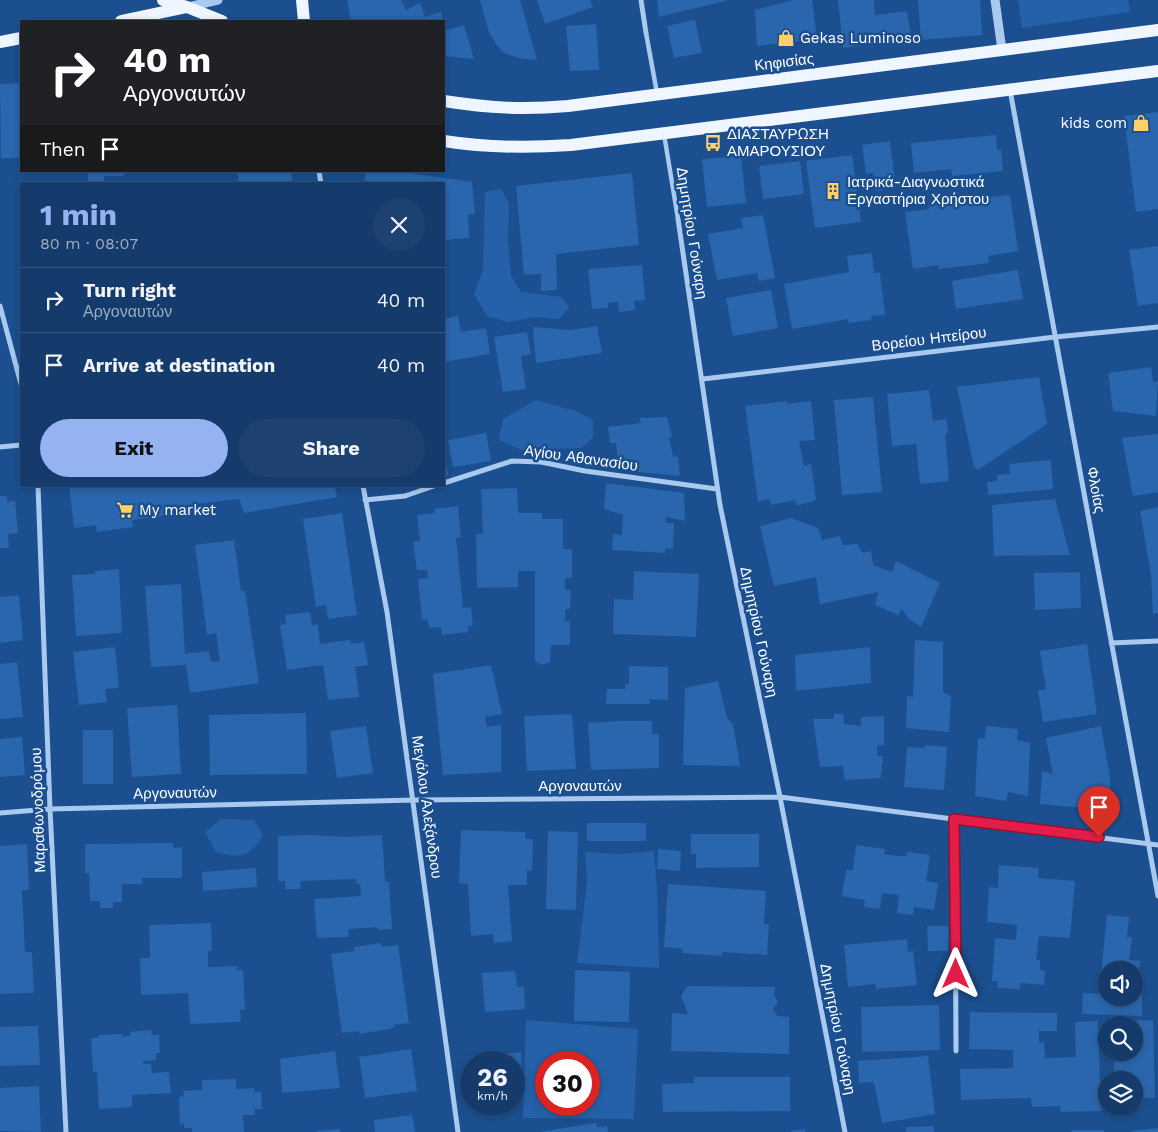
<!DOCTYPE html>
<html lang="en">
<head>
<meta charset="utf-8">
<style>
	:root { --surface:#143b6b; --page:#1d4271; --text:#f1f3f6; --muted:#9dadc1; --line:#33557e; --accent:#95b2f1 }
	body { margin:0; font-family:"Work Sans",sans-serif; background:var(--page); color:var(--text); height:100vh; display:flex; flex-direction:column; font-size:19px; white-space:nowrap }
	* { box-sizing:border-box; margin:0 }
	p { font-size:16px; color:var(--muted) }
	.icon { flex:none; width:28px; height:28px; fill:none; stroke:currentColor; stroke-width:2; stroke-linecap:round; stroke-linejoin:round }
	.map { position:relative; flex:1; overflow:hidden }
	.drawer { position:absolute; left:20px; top:182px; width:425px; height:305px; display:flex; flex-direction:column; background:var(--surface); border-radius:0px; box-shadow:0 2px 8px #0003,0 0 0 1px var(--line) }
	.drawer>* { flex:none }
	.banner { position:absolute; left:20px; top:20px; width:425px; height:152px; border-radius:0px; box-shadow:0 2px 8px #0003,0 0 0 1px var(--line); background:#202124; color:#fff; overflow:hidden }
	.fabs { position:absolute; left:1098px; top:961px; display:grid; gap:10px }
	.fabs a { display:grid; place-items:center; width:45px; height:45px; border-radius:50%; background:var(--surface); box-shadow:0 2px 8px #0003,0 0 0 1px var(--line); font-size:25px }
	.speed { position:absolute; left:460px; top:1051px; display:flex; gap:10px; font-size:25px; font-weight:700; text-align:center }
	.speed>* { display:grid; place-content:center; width:65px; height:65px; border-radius:50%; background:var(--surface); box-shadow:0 2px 8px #0003,0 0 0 1px var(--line); line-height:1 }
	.speed small { font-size:12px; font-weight:400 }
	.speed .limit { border:8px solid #d22; background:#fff; color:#111 }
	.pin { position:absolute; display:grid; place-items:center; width:42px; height:42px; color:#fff; margin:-51px -21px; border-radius:50% 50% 50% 0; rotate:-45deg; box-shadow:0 0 5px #0007 }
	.pin .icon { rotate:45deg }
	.me { position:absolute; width:55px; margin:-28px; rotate:0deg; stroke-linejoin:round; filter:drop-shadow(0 0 4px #0008) }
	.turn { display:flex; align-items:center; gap:18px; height:105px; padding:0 20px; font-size:22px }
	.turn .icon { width:65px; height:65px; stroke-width:2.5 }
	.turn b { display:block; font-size:35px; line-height:42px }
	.then { display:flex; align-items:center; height:48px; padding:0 20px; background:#0003; gap:10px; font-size:19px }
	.round { display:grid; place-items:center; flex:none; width:52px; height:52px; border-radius:26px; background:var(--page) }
	.head { display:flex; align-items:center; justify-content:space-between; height:85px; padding:0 20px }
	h1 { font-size:30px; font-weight:700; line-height:38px; color:var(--accent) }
	.action { display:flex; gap:10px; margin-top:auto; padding:10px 20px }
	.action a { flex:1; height:58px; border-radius:30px; background:var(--accent); color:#111; font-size:20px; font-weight:700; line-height:58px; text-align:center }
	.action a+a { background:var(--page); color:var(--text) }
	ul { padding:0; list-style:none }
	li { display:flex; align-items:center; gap:15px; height:65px; padding:0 20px; border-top:1px solid var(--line) }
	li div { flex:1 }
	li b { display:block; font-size:19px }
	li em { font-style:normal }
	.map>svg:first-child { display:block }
</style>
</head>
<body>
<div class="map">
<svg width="1158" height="1132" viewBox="0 0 1158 1132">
	<rect width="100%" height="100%" fill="#1b4f8f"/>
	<!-- green -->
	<path fill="#2461a8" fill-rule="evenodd" d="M1018 0H1128L1130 12 1022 28Z
		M501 189 509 203 508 239 511 276 521 292 562 297 569 308 559 319 537 317 508 322 487 316 474 294 483 270 485 192Z
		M536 400 576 411 593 420V438L581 448 521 450 499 440 503 419Z
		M222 819 254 820 263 835C251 857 239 859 216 852L205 832Z
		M654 851 657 889 659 968 577 963 587 882 585 852 618 854Z
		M526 1020 638 1029 634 1119 523 1118ZM589 1062V1105H546V1062Z"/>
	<!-- building -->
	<path fill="#2a66ad" d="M347 0H401L406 10 420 3 425 17 441 12 443 21H351Z
		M480 0H520L537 60 518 58 504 53 496 44 489 32Z
		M537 0H590L593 7 545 24Z
		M657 0H725V1L659 17Z
		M793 0H812L817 39 757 46 755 10Z
		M838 0H874L875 15 907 11 911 38 843 48Z
		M918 0H980L982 35 921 40Z
		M695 20 702 53 674 58 667 26Z
		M596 24 599 70 570 71 566 26Z
		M464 25 474 59 444 56V31Z
		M21 83V158H1L0 84Z
		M1158 112V209L1136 212 1124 116Z
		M996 135 997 150 1001 149 1003 171 952 176 951 169 914 173 911 143Z
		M890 141 896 188 876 191 873 173 866 174 862 145Z
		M852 155 861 222 815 228 806 161Z
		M741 156 746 203 707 207 702 159Z
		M800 161 804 194 763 199 759 166Z
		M88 171H124V176H104V184H88Z
		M237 171H291L293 184H239Z
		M365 171H395L472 182 475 214H468L469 238 444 240V184H365Z
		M632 173 639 245 556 254 557 290 541 291V274L524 275 516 186Z
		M1010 195 1018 251 988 256 989 263 938 269V265L913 269 905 212 929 209V203Z
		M763 215 775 278 759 281 757 273 717 280 708 234 743 228 741 218Z
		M1158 246V303L1138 306 1129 250Z
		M872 253 874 273H880L885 315 871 316 872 320 848 323V319L842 320 792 329 784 284 849 272 847 256Z
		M642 265 645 300 634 301 635 310 619 312 618 302 608 303V308L592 309 588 269Z
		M1018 270 1023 299 956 309 952 281Z
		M771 290 778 328 733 336 726 298Z
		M458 316 461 332 486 328 490 354 444 362V319Z
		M597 326 602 353 536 363 533 327 571 330Z
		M527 332 531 354 521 356 526 389 503 392 494 337Z
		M1151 367 1153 382 1158 381 1156 416 1113 411 1108 373Z
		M1039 377 1047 424 978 470 974 467 957 387Z
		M929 390 933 421 947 419 948 433H945L949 481 920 484 916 444 892 446 887 394Z
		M873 397 882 492 842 495 834 400Z
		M787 401V404L811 401 815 440 799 441 804 466 811 464 816 500 796 506 795 500 771 505 769 499 758 502 745 406Z
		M667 417 672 437H669L673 457 678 456 680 476 619 470 616 443H610L608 427 641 423 639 418Z
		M486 433 491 461 453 467 448 440Z
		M1158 434V492L1133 496 1122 438Z
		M445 457 448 475 444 476V458Z
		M1051 460 1053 489 988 495 987 482 997 481V475L1010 474 1009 464Z
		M606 483 684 493 685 521 666 517V523H674L673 549 665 548V553L612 550 613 534 622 535 623 515 604 509Z
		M69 486H335L337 497 244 513 239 499 178 506V514L132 520 133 527 97 532 96 525 74 528Z
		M517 488 518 513H542V519H563V549H572V578H565V590H571L570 609H565V621H570V645H551L550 662 542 665 535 661V571H518V587L477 588 476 534H483L481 489Z
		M0 496H7V502L15 501 18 533 8 534 9 548H0Z
		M1055 499 1070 555 994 556 992 505Z
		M458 506 461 537 456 538 463 608 471 607 473 626H468V632L442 635 441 627 429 628 428 619 422 620 418 579 428 578 427 570H417L413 542 420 541 417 515 435 513 434 509Z
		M1158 507V613L1153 614 1151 575 1140 511Z
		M342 513 357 615 328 619 326 605 316 607 303 519Z
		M791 518 818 528 822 540 840 536 843 545 858 544 862 553 871 551 873 565 892 572 896 561 940 583 921 627 909 619 902 609 898 615 875 605 878 592 820 604 816 577 774 586 760 526Z
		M234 540 241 591H245L259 683 190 693 186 665 151 667 145 586 181 584 185 654 209 651 211 662 220 661 216 633 207 635 195 545Z
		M119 569 122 633 76 636 72 575 95 574V571Z
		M634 571 699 574 696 637 613 634 614 599 633 600Z
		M1080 572 1081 608 1035 610 1034 573Z
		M19 595 23 640 0 643V597Z
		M310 612 312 625 318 624 320 644 350 640 351 644 364 642 368 665 355 667 359 697 328 700 323 665 287 670 280 625 286 624 285 615Z
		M915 640 943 642V692L951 696 949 732 906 728 907 696 913 697Z
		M1087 644 1097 714 1043 722 1038 691 1046 689 1040 651Z
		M115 647 119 688 105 689 107 702 79 705 73 652Z
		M870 647 871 683 796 691 795 655Z
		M17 662 23 717 0 719V664Z
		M491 665 502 714 485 717 487 727 501 725V772L443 775 433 674Z
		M629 666 668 667V700L650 699 649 704H606L607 689H625V684H629Z
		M718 681 727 718 733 724 740 766 683 765 685 688Z
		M177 705 181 774 132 777 127 708Z
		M306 713 307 774 210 775 209 715Z
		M572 714 576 769 527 771 524 716Z
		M834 714H843L844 724 861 726V717L884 716V746L877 745V756H883L881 778 845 780 843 766 820 767 813 719H834Z
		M620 721H652V734H659V768L591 770 588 723Z
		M366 726 373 773 337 778 330 731Z
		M986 726 1018 729 1017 740 1030 743 1028 796 1008 792 1006 801 975 796 978 738 985 739Z
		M1101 726 1110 778 1111 805 1108 810 1040 804 1042 771 1053 774 1046 738Z
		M83 730H113V784H83Z
		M22 737 25 775 0 777V739Z
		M925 745 947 747 944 790 904 787 907 747 925 748Z
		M587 823H646V841H587Z
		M461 830 525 832V839H533L532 871H527V885H508L512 941 494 943 493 934 471 936 468 884 459 883Z
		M548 831 578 832 576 910 546 909Z
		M691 834H759V867L696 868V854H691Z
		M310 835 345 837 382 835 385 881 389 882 392 929 378 930V927L348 929 349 937 317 938 314 899 361 896 360 884 356 883V879L300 881 301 889H285V881H278V836Z
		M173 843V848L182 847V878H142V884H122V902H113V908H100V901H90L89 873H85V844Z
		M27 844 29 890H22L25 952H32L34 993 0 994V846Z
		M856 845 885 849 884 854 906 857 907 852 930 855 926 881 938 883 934 910 914 907 913 915 897 913 899 895 882 893 880 909 864 907 865 900 842 896 846 870H853Z
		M658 849 681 851 680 871 657 869Z
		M999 865 1039 868 1038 878 1075 881 1070 938 1039 936 1036 960H1040V970L1045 971 1044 985 1020 983V989L997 988 998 981H992L995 938 1016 940 1017 925 987 922 989 887 998 888Z
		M256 868 257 887 203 891 202 872Z
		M668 884 766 891 764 924H769L767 955 722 952V956L682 953 683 949 664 947Z
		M1107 915 1129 917 1127 937H1132L1129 960 1140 961 1138 989 1134 988V970H1106V986L1100 985Z
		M211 923 212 951H208V967L237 966V970H243L245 1010H240L241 1022 190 1024 188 993 141 995 140 958H150L149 925Z
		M927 926H948V951H928Z
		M907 939 908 952 913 951 917 985 876 989 875 984 848 987 844 945Z
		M381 943 382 947 398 945 409 1023 394 1025V1028L359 1034V1031L342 1033 331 954 354 951V947Z
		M575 970 630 972 629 1022 574 1021Z
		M515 971 517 987H524L525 1009 485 1012 482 973Z
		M687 986 775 987 774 995 778 1002 773 1009 777 1016 789 1017V1054L671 1051 672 1013 688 1014 681 996Z
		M1083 993 1106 994V998L1142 995V1016L1082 1014Z
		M939 1005 940 1050 862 1052 861 1007Z
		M970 1012 1057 1013V1031H1039V1043L1044 1042 1045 1058 1076 1057 1075 1022 1098 1021 1101 1111 1061 1112 1060 1106 1032 1107 1031 1098 961 1100 960 1069 1013 1068V1050L969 1049Z
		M1153 1020 1155 1098H1134V1080H1114V1052H1134V1025H1114V1021Z
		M38 1026 40 1065 0 1066V1027Z
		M151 1030 152 1035H159L160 1053H156V1060L143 1061V1064H151L152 1073 169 1072 171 1093 132 1095V1107L99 1109 97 1072H93L91 1038H99L98 1035 122 1034V1037L130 1036V1032Z
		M411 1049 417 1091 365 1098 359 1057Z
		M335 1051 340 1088 282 1093 280 1059Z
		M521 1052 522 1095 514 1096V1062H494L493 1055Z
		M928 1056 935 1114 882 1123 875 1087 873 1082 859 1083 858 1061Z
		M694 1077H790V1111L663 1112 662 1084 694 1083Z
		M236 1079V1089L254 1088V1092H261L262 1109H254L255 1115H243L244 1132H192V1128H184V1123L180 1124 179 1097 184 1096 183 1091 202 1090V1080Z
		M39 1086 41 1132 0 1131V1088Z
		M412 1115 415 1132H375L374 1120Z
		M596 1123 597 1127 607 1126 608 1132H539Z
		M933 1126 934 1132H906V1127Z
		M1158 1128V1132H1131V1131Z
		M340 1129V1132H317V1131Z
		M805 1129V1132H791V1131Z
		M1071 1130H1104V1132H1071Z"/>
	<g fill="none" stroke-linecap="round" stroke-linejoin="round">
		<!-- pedestrian -->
		<path stroke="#a9c9ee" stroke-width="4.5" d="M646 33 657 93
			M664 134 678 219"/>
		<!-- minor -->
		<path stroke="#a9c9ee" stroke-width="5" d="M641 0 646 33
			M1010 90 1158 896
			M319 171 321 184
			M678 219 720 505 780 797 845 1132
			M0 306 21 384
			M703 379 1055 337 1158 327
			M0 447 21 445
			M444 483 512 461 541 462 585 471 717 489
			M38 486 50 809 66 1132
			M363 486 387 612 458 1132
			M365 500 405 496 434 486
			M1111 643 1158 641
			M0 813 50 809 414 800 780 797 1158 845
			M955 819 956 1051"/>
		<!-- tertiary -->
		<path stroke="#a9c9ee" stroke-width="9" d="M995 0 1002 50
			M188 7 218 0"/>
		<!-- primary -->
		<path stroke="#f0f6ff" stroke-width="12" d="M163 0 187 7 222 21
			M302 0 304 21
			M121 21 187 7
			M0 42 21 38
			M444 101C489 108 523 110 568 106L1158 30
			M444 141C487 148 527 148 571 145L1158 71"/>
	</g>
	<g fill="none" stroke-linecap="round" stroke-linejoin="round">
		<!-- route casing -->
		<g stroke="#92132f" stroke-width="12">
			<path id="route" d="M956 974 954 819 1099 837"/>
		</g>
		<!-- route -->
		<use href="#route" stroke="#e11d48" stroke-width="9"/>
	</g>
	<!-- icons -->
	<defs>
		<g id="shop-bare" transform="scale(1.35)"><path d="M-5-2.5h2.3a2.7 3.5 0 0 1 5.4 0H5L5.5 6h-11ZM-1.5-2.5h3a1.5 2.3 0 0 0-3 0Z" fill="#ffd166" stroke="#1b4f8f" stroke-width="2.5" paint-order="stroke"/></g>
		<g id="bus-bare" transform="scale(1.35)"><path d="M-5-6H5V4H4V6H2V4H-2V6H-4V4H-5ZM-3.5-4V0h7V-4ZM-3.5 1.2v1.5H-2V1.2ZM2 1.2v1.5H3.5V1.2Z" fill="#ffd166" stroke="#1b4f8f" stroke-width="2.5" paint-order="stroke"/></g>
		<g id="building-bare" transform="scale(1.35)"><path d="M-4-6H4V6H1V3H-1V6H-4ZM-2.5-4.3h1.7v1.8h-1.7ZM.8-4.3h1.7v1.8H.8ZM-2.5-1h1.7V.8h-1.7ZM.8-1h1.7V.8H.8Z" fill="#ffd166" stroke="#1b4f8f" stroke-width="2.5" paint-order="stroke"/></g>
		<g id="supermarket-bare" transform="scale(1.35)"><path d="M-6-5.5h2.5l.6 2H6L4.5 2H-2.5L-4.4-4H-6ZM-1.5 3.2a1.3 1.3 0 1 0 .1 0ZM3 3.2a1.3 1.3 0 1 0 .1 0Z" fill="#ffd166" stroke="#1b4f8f" stroke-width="2.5" paint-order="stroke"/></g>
	</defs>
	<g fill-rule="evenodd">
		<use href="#shop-bare" x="786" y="38"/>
		<use href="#shop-bare" x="1141" y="123"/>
		<use href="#bus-bare" x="713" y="143"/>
		<use href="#building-bare" x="833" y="191"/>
		<use href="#supermarket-bare" x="125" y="510"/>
	</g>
	<g text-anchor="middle" stroke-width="5" stroke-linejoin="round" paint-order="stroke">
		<!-- poi labels -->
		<g font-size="15" fill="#fff" stroke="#1b4f8f" text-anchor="start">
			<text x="800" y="43">Gekas Luminoso</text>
			<text x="1127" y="128" text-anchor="end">kids com</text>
			<text x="727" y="139">ΔΙΑΣΤΑΥΡΩΣΗ<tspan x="727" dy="17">ΑΜΑΡΟΥΣΙΟΥ</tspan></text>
			<text x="847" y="187">Ιατρικά-Διαγνωστικά<tspan x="847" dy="17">Εργαστήρια Χρήστου</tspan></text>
			<text x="139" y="515">My market</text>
		</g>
		<!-- street labels -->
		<g font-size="15" fill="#fff" stroke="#1b4f8f">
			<text transform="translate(784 62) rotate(-7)" y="5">Κηφισίας</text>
			<text transform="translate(692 233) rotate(81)" y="5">Δημητρίου Γούναρη</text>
			<text transform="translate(929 339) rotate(-7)" y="5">Βορείου Ηπείρου</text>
			<text transform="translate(581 458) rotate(8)" y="5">Αγίου Αθανασίου</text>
			<text transform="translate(1096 490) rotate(80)" y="5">Φλοίας</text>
			<text transform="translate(759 632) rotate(78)" y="5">Δημητρίου Γούναρη</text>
			<text x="580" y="791">Αργοναυτών</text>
			<text transform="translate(175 793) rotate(-1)" y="5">Αργοναυτών</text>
			<text transform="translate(427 807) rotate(82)" y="5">Μεγάλου Αλεξάνδρου</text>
			<text transform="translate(38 810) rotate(-92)" y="5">Μαραθωνοδρόμου</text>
			<text transform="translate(838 1029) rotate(79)" y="5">Δημητρίου Γούναρη</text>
		</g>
	</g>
</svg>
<div class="fabs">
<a><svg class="icon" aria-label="sound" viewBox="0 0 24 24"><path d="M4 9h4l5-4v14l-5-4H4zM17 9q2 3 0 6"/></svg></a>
<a><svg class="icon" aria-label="search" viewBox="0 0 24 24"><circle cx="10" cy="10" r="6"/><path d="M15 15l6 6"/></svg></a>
<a><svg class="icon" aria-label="layers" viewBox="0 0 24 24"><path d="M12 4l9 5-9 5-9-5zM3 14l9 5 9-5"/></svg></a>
</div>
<div class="speed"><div>26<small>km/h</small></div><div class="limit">30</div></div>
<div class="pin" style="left:1099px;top:837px;background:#d93025"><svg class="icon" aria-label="arrive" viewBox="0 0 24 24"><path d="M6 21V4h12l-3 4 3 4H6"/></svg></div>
<svg class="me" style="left:956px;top:974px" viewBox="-20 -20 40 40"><path d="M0-17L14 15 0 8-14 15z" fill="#e11d48" stroke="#fff" stroke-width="4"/></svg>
<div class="banner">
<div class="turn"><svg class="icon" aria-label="right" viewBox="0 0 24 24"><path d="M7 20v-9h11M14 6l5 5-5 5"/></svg><div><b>40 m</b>Αργοναυτών</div></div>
<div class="then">Then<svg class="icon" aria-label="arrive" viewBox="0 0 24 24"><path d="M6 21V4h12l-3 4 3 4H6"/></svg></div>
</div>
<section class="drawer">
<div class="head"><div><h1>1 min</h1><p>80 m · 08:07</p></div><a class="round"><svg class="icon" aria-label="close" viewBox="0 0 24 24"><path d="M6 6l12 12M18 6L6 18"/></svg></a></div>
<ul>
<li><svg class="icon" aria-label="right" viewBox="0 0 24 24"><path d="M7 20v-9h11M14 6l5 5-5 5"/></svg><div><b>Turn right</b><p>Αργοναυτών</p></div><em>40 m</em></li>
<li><svg class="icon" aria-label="arrive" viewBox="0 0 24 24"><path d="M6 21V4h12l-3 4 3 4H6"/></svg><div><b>Arrive at destination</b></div><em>40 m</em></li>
</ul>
<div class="action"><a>Exit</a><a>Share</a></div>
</section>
</div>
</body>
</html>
